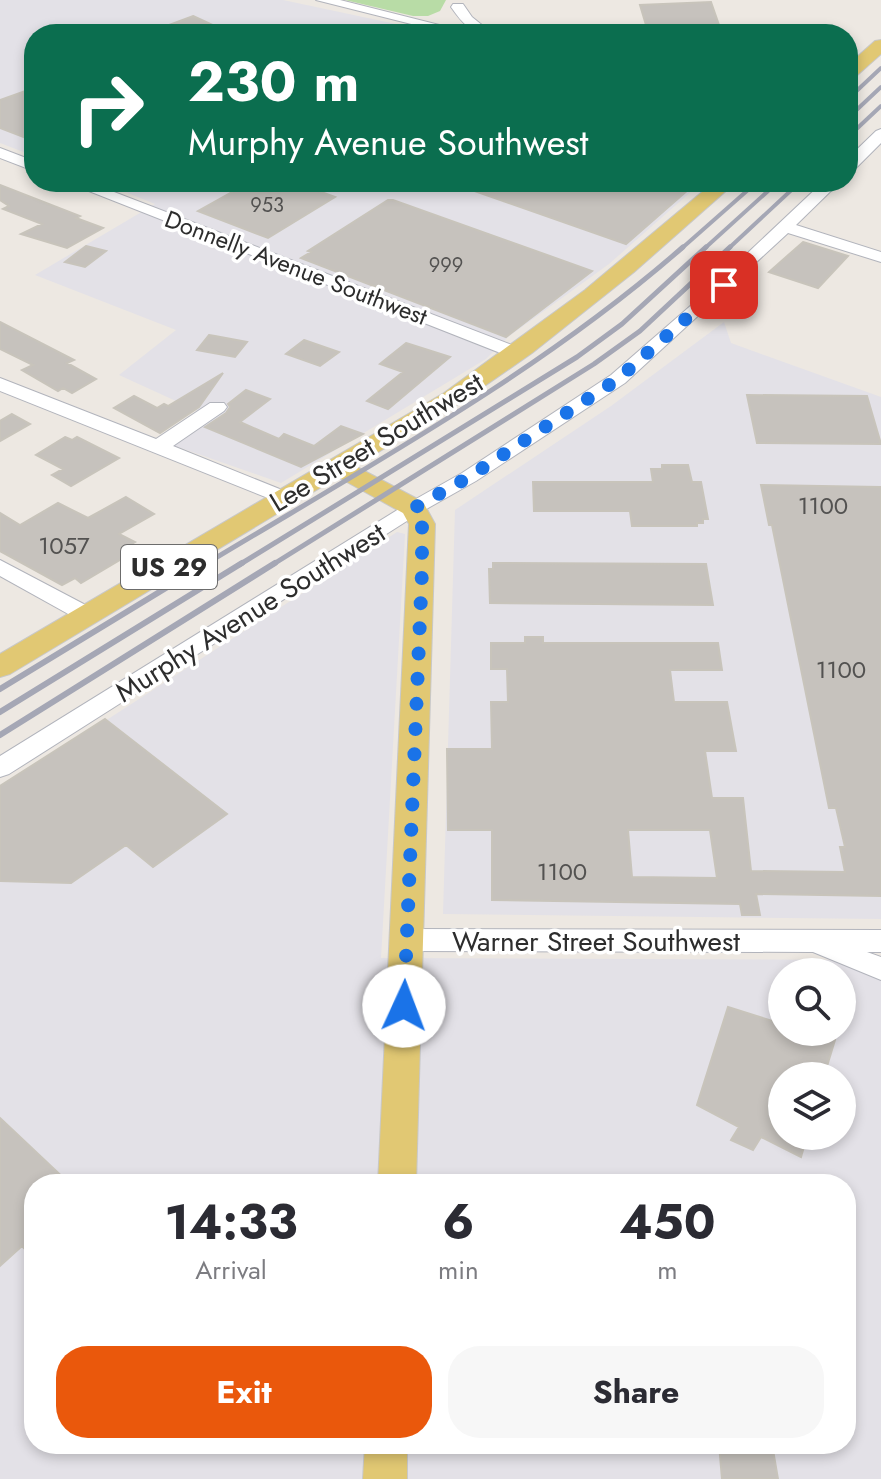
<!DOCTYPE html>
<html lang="en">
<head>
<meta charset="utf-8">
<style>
	:root { --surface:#fff; --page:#f7f7f7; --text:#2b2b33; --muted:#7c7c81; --accent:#ea580c }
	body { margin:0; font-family:Jost,sans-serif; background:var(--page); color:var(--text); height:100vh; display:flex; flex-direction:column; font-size:30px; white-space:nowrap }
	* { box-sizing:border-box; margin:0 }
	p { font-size:26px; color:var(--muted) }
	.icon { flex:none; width:44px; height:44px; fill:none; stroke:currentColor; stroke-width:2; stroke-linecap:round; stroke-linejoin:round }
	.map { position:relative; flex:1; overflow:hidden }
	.details { position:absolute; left:24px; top:1174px; width:832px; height:280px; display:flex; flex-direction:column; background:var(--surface); border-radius:32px; box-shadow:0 4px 12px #0003 }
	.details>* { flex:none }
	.banner { position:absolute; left:24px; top:24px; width:834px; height:168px; border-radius:32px; box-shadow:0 4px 12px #0003; background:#0b6e4f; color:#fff; overflow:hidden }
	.fabs { position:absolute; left:768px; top:958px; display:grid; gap:16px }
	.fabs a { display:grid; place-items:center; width:88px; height:88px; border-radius:50%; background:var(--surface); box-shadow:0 4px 12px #0003; font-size:40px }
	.pin { position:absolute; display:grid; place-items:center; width:68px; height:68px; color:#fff; margin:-34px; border-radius:16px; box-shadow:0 4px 12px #0006 }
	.me { position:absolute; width:88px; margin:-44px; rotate:2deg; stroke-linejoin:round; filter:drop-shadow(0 0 6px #0008) }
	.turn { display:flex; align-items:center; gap:28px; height:168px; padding:0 32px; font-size:36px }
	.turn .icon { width:104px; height:104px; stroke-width:2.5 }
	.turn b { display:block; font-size:56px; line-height:68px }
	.eta { display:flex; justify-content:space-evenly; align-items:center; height:136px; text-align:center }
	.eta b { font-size:48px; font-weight:700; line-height:56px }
	.primary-button { display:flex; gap:16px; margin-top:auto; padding:16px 32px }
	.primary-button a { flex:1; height:92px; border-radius:32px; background:var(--accent); color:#fff; font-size:32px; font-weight:700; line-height:92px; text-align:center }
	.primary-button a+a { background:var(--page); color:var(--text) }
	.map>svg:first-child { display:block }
</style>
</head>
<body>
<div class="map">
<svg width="881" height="1479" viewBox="0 0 881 1479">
	<rect width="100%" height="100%" fill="#ede8e2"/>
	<!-- industrial -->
	<path fill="#e3e1e7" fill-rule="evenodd" d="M0 0H283L443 34H34V156L0 143Z
		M101 182H702L609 264 508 337 486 359 281 483 158 440 200 412 119 375 176 330 35 275 155 204Z
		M724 322 731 343 881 397V919L443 914 455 510 611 406Z
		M397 532 405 534 381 958 881 960V1479H0V789ZM782 972H842V1032H782ZM782 1076H842V1136H782ZM34 1184H846V1444H34Z"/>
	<!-- green -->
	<path fill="#b8dca6" d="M345 0H446L440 11 428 16H413Z"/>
	<!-- building -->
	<path fill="#c6c2bd" stroke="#c8c4bb" stroke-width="2" fill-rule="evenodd" d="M711 2 719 25H646L640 5Z
		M193 16 232 34H151L150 32Z
		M34 88V141L0 128V100Z
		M250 182H294L335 197 268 238 198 211Z
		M458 182H697L626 244 457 185Z
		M0 185 80 216 76 218 103 228 67 248 21 234 42 224 3 209 9 206 0 200Z
		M388 200H393L592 271 506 337 301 258 311 252 308 251Z
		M803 242 848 256 818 288 769 272Z
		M86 246 106 251 85 267 65 262Z
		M0 322 74 360 67 363 96 379 72 393 63 388 58 391 22 370 33 365 0 349Z
		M209 335 215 336 247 342 235 357 197 350Z
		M304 340 339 352 320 366 286 354Z
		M406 343 450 357 388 409 367 401 403 372 380 364Z
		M223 373 199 407 160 433 114 408 134 396 157 408 164 404 168 406Z
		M246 390 270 399 240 422 279 439 284 434 314 446 341 426 363 434 301 467 205 427 226 413 230 407 228 404Z
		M747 395 867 396 881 444 757 443Z
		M12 414 30 424 0 441V421Z
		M65 437 72 440 77 437 119 458 71 486 52 475 63 469 36 455Z
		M662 465H688L692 482H701L708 519H703V523H697V526H632L630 511H534L533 482H653L651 469H662Z
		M761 485 881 487V896L756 894 760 915H742L740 904 492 900V830H448L447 749H492L491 702H508L507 669H491V643H525V637H543V643H718L722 670H670L674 702H727L736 751H705L712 798H743L751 871 845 872 840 847H845L836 808H829L772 525H769ZM628 830H710L717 878 632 877Z
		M126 497 154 514 119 534 135 542 123 549 130 554 81 583 75 578 62 585 0 551V513L20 525 58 503 88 518Z
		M493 563 706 564 713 605 490 603 489 569H493Z
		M105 719 227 814 153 867 126 845 71 883 0 881V786Z
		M728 1007 782 1024V1032H809L835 1040 824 1076H782V1136H807L801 1157 761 1137 753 1150 731 1140 739 1127 697 1105Z
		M0 1118 70 1184H34V1259L22 1246 0 1266Z
		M719 1444H772L778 1479H722Z"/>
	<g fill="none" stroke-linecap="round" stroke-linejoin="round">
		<!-- minor casing -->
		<g stroke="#b2b4bc" stroke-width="2">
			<path id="minor" d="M316 0H340L475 34H451Z
				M453 4H463L472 17 493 34C471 34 463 24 451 7Z
				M881 129V143L854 170 848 172V158L876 131Z
				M0 148 34 161V171L0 158Z
				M66 182H88L525 350 528 354 519 360 513 358Z
				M823 182H840L796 225 881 252V262L788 233 625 383 476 481 421 512 9 774 0 777V756L407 504 462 473 611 375 703 295Z
				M0 378 156 439 210 403H224L227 407 224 411 173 446 292 494 295 498 292 502H278L0 391Z
				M0 560 95 610 98 615 95 620H79L0 576Z
				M407 929 881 930V952H867L881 957V980L813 952 407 951 397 948 394 940 397 932Z"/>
		</g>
		<!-- major casing -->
		<g stroke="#c8c8c8" stroke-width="2">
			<path id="major" d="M881 40V54L854 78 848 79V65L875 41Z
				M714 182H736L634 272 532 353 460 403 355 466 423 502 435 524 416 1184H378L409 524 403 513 338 477 10 674 0 677V654L444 393 585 290Z
				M365 1444H407V1479H363Z"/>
		</g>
		<!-- minor -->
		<use href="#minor" fill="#fff" fill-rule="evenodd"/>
		<!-- major -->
		<use href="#major" fill="#e1c873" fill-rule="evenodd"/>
		<!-- rail-far2 -->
		<path stroke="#a5a7b5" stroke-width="4" d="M848 99 881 68
			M848 118 881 87
			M848 137 881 106
			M681 249 757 182
			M704 249 778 182
			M728 249 800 182"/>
		<!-- rail-far1 -->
		<path stroke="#a5a7b5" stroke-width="5" d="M204 565C368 466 538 374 683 247
			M239 565 577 357 622 324 706 247
			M272 565 594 364 640 331 730 247"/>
		<!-- rail -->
		<path stroke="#a5a7b5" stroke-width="6" d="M0 689 207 563
			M0 712 242 563
			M0 735 275 563"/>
	</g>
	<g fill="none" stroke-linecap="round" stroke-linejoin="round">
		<!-- route -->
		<path stroke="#1a73e8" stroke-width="14" stroke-dasharray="0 25.2" d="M404 1006 422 571V524L414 508 469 477 618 379 724 285"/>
	</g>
	<g text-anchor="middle" stroke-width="7" stroke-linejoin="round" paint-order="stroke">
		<!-- far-number labels -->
		<g font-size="20" fill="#535251">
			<text x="267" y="212">953</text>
			<text x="446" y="272">999</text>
		</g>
		<!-- far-street labels -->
		<g font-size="24" fill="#2d2d2d" stroke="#fff">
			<text transform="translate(296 268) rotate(21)" y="8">Donnelly Avenue Southwest</text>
		</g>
		<!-- number labels -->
		<g font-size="24" fill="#535251">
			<text x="823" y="514">1100</text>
			<text x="64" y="554">1057</text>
			<text x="841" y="678">1100</text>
			<text x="562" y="880">1100</text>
		</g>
		<!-- shield labels -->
		<rect fill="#fff" stroke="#6c6c6c" stroke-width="2" x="121" y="545" width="96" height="44" rx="6"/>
		<g font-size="26" font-weight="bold" fill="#2d2d2d">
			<text x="169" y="576">US 29</text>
		</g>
		<!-- street labels -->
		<g font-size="28" fill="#2d2d2d" stroke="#fff">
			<text transform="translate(376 442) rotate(-31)" y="10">Lee Street Southwest</text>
			<text transform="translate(250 612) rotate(-32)" y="10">Murphy Avenue Southwest</text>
			<text x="596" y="951">Warner Street Southwest</text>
		</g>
	</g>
</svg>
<div class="fabs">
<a><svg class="icon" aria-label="search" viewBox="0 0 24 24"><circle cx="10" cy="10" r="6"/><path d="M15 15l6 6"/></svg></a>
<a><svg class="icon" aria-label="layers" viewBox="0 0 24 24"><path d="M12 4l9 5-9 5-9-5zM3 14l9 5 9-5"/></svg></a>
</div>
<div class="pin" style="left:724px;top:285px;background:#d93025"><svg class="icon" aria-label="arrive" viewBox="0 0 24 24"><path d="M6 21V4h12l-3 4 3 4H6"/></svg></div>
<svg class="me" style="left:404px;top:1006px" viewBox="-20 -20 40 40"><circle r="19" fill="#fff"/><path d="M0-13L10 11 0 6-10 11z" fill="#1a73e8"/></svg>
<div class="banner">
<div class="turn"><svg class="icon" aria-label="right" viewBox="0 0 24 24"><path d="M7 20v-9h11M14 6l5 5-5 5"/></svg><div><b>230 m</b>Murphy Avenue Southwest</div></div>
</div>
<section class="details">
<div class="eta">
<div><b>14:33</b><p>Arrival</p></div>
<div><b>6</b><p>min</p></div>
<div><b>450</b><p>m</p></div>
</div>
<div class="primary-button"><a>Exit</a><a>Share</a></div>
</section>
</div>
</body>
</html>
